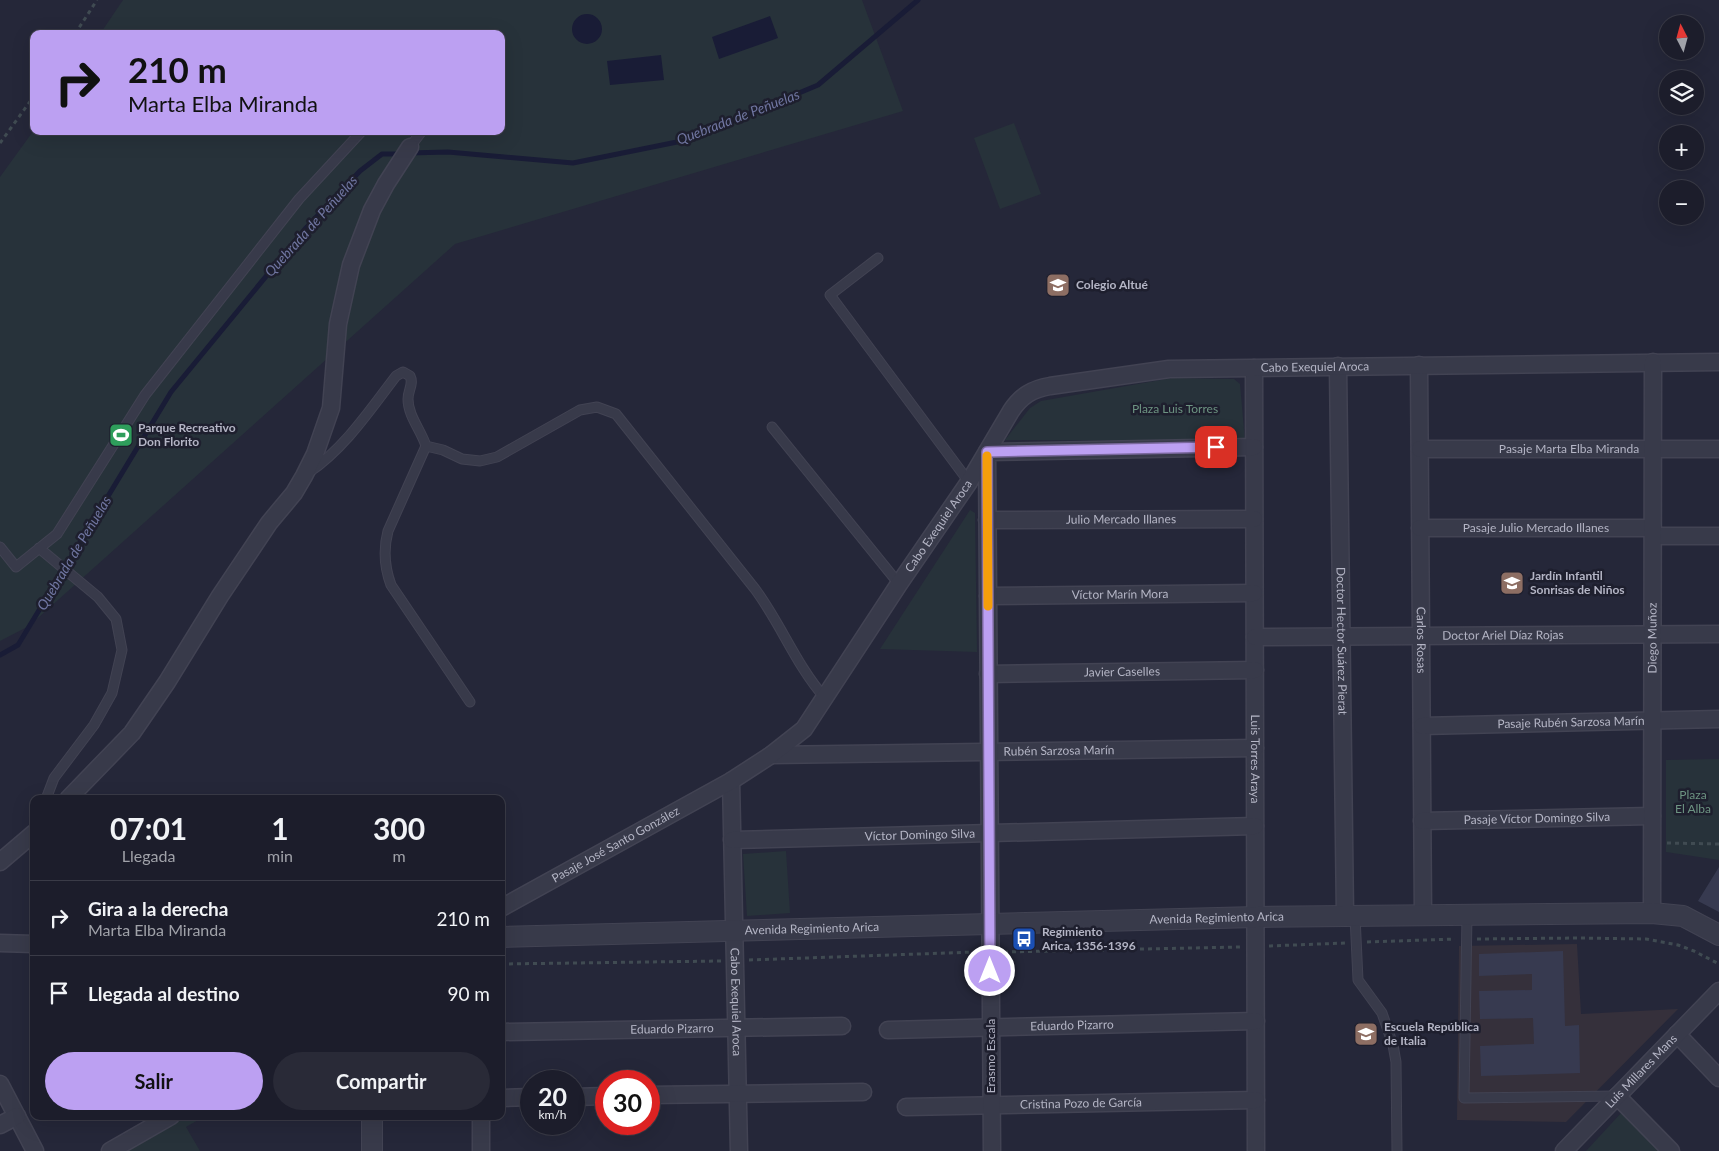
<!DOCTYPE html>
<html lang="es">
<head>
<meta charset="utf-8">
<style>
	:root { --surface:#1c1d2b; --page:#292a37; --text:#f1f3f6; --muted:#a0a2a9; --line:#3a3b47; --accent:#bca0f2 }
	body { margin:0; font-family:Lato,sans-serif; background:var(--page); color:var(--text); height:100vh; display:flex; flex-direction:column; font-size:19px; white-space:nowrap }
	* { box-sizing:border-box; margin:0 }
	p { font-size:16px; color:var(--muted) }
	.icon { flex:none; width:28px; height:28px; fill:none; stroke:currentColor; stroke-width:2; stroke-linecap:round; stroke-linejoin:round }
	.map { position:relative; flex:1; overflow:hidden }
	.panel { position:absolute; left:30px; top:795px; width:475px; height:325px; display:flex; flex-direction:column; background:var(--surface); border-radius:10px; box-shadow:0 5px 20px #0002,0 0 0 1px var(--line) }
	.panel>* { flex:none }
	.guide { position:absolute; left:30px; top:30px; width:475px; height:105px; border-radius:10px; box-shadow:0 5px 20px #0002,0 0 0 1px var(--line); background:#bca0f2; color:#111; overflow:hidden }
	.needle { width:32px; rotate:354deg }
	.fabs { position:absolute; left:1659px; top:15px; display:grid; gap:10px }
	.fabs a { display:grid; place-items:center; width:45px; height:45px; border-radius:50%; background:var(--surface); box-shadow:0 5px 20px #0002,0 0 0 1px var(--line); font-size:25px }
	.speed { position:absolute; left:520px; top:1070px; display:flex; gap:10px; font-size:25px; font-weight:700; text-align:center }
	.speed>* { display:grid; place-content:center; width:65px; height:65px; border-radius:50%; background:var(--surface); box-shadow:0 5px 20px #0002,0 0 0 1px var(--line); line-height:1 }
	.speed small { font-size:12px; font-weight:400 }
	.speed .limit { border:8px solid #d22; background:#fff; color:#111 }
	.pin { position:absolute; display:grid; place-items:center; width:42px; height:42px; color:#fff; margin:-21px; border-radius:10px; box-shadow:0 2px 8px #0006 }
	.me { position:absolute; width:55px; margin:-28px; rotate:0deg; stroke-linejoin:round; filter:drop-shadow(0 0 4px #0008) }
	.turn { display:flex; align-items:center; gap:18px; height:105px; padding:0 15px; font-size:22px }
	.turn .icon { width:65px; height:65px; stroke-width:2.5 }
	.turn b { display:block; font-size:35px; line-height:42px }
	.eta { display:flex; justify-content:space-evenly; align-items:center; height:85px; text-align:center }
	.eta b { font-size:30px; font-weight:700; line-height:35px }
	.action { display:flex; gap:10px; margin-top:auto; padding:10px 15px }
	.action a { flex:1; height:58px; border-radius:30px; background:var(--accent); color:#111; font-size:20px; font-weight:700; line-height:58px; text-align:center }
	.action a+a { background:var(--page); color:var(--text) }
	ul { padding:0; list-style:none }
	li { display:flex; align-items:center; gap:15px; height:75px; padding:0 15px; border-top:1px solid var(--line) }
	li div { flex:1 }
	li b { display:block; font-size:19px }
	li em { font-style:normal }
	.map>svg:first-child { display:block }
</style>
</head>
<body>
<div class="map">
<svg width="1719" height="1151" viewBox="0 0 1719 1151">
	<rect width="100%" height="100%" fill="#252739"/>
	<!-- medical -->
	<path fill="#35303b" d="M1577 944 1581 1014 1678 1009 1566 1122 1457 1120 1459 946Z"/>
	<!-- green -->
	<path fill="#27323a" d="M123 0H862L903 111 455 244 29 626 0 641V177L34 130 501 131V34H100Z
		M1014 123 1041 194 1000 209 974 138Z
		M1172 378 1234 379 1240 384 1245 441 1005 440 1030 408 1041 401Z
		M970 510 975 513 977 652 880 649Z
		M1719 759V860L1666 852V760Z
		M786 851 790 913 747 916 743 854Z
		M1623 1111 1663 1151H1586Z
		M183 1116H205L186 1127 200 1151H123Z"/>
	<!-- water -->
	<path fill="#191c36" d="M572 29a15 15 0 1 1 30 0a15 15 0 1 1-30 0Z
		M770 16 778 38 719 59 712 37Z
		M661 55 664 80 610 85 607 61Z"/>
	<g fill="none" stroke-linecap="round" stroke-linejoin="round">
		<!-- stream -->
		<path stroke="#191c36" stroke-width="5" d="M409 153 448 152 573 163 687 140 818 85 918 0
			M0 655 18 645 171 392 305 229 360 171 382 154H401"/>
	</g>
	<!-- building -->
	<path fill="#373a50" d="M1719 867V912L1698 901Z
		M1563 951 1565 1026 1579 1025 1580 1073 1481 1076 1480 1046 1534 1044 1533 1018 1480 1019 1479 991 1532 990V974L1479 976V954Z"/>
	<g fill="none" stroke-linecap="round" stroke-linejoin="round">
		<!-- service casing -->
		<g stroke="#424353" stroke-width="11">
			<path id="service" d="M410 147 422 131
				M878 258 830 295 969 482
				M772 427 899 584
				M426 446 443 450 462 459 480 461 497 457 580 410 597 407 616 414 755 589C781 624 796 665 825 698
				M308 473C344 449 370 410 396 376L403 372 410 376C414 384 408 390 408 399 408 416 421 430 426 446L388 531C383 550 384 566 391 585L470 702
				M0 547 16 567 57 534 145 395 299 199 362 131
				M39 548 98 597 116 619 122 650 112 693 94 725 54 778 46 799
				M1467 915 1464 1098 1616 1096
				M1355 916 1358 980 1382 1013 1393 1045 1396 1062 1397 1151"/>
		</g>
		<!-- minor casing -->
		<g stroke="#424353" stroke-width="19">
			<g id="minor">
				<path id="s1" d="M1419 365 1423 916"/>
				<path id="s2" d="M1338 366 1345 916"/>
				<path id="s3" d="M1254 368 1256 1151"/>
				<path id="s4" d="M1420 449H1719"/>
				<path id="s5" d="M987 520 1254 519"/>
				<path id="s6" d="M1420 528H1653"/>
				<path d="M1653 536H1719"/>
				<path id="s7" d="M988 596 1254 593"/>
				<path id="s8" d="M1255 637 1719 634"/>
				<path id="s9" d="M988 674 1255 670"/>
				<path id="s10" d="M1422 726 1719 719"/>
				<path id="s11" d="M771 755 1255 748"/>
				<path id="s12" d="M731 781 739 1151"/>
				<path d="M68 799 132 733 167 682 220 596 269 523 294 493 304 476 315 454 331 408 338 324 351 265 372 210 386 184 410 147"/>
				<path id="s13" d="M1422 821 1652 816"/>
				<path id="s14" d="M732 840 1255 826"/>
				<path d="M0 862 34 833"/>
				<path id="s15" d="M501 908 731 781 771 755 804 729 899 584 969 482 1011 411C1021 396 1032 389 1050 386L1169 369 1719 362"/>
				<path id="s16" d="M1652 913 1653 362"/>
				<path d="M0 943 34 944"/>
				<path id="s17" d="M888 1030 1256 1021"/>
				<path id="s18" d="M501 1032 842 1026"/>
				<path d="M1677 1034 1719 1078"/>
				<path d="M0 1084 35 1151"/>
				<path d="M649 1095 863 1092"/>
				<path d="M1617 1096 1671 1151"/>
				<path d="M574 1097 606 1096"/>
				<path d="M501 1098 531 1097"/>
				<path id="s19" d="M906 1107 1256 1100"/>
				<path d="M481 1116V1151"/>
				<path d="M0 1125 17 1116"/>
				<path d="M110 1151 171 1116"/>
				<path d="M992 1151 987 452 1254 447"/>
				<path id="s20" d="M1564 1151 1719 991"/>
			</g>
		</g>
		<!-- tertiary casing -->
		<g stroke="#424353" stroke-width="22">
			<g id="tertiary">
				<path id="s21" d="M501 937 1256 917 1652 913 1683 916 1719 935"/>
				<path d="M372 1116V1151"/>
			</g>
		</g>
		<!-- path -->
		<path stroke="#404b52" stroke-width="3" stroke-dasharray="4 4" stroke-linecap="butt" d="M75 34 97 0
			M0 143 34 96
			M1667 843 1719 844
			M1477 939 1579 938 1646 939 1678 945 1694 951 1719 964
			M1367 942 1455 939
			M1269 946 1345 943
			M1004 952 1240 947
			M749 960 975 952
			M501 964 721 961"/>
		<!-- service -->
		<use href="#service" stroke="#383a4a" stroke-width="9"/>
		<!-- minor -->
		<use href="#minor" stroke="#383a4a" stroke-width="16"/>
		<!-- tertiary -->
		<use href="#tertiary" stroke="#383a4a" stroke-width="20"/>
	</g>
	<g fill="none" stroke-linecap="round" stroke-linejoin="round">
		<!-- route casing -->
		<g stroke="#7a689d" stroke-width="12">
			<path id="route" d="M990 971 987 452 1216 447"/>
		</g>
		<!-- route -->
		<use href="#route" stroke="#bca0f2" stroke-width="9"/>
		<!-- slow -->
		<path stroke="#f59e0b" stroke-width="9" d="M987 456 988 606"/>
	</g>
	<!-- icons -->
	<defs>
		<g id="school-square" transform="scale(1.25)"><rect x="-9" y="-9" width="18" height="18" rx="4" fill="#8d6e63" stroke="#1e1f2e"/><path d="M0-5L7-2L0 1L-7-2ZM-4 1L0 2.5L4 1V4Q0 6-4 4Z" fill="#fff"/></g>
		<g id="stadium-square" transform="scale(1.25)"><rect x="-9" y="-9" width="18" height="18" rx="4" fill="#2e9e5b" stroke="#1e1f2e"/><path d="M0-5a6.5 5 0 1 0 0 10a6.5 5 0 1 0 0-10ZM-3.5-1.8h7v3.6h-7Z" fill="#fff"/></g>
		<g id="bus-square" transform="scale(1.25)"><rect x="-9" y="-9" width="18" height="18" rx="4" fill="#1a4fb4" stroke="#1e1f2e"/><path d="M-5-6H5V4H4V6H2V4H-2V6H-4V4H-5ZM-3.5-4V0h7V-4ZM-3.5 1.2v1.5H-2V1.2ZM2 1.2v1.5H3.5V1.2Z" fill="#fff"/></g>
	</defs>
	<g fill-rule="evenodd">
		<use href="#school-square" x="1058" y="285"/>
		<use href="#stadium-square" x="121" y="435"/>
		<use href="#school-square" x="1512" y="583"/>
		<use href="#bus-square" x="1024" y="939"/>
		<use href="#school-square" x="1366" y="1034"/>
	</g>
	<g text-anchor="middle" stroke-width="5" stroke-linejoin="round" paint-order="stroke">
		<!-- poi labels -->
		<g font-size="12" font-weight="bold" fill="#b4b5c5" stroke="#1e1f2e" text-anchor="start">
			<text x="1076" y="289">Colegio Altué</text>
			<text x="138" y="432">Parque Recreativo<tspan x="138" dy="14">Don Florito</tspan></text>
			<text x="1530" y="580">Jardín Infantil<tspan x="1530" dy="14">Sonrisas de Niños</tspan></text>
			<text x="1042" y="936">Regimiento<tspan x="1042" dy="14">Arica, 1356-1396</tspan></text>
			<text x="1384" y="1031">Escuela República<tspan x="1384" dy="14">de Italia</tspan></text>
		</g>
		<!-- street labels -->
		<g font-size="12" fill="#b4b5c5" stroke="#1e1f2e">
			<text dy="4" stroke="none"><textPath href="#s15" startOffset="1046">Cabo Exequiel Aroca</textPath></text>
			<text dy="4" stroke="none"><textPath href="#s4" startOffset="149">Pasaje Marta Elba Miranda</textPath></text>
			<text dy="4" stroke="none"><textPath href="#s5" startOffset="134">Julio Mercado Illanes</textPath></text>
			<text dy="4" stroke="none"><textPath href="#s15" startOffset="596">Cabo Exequiel Aroca</textPath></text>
			<text dy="4" stroke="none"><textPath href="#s6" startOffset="116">Pasaje Julio Mercado Illanes</textPath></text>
			<text dy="4" stroke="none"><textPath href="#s7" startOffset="132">Víctor Marín Mora</textPath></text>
			<text dy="4" stroke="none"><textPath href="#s8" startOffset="248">Doctor Ariel Díaz Rojas</textPath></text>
			<text dy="4" stroke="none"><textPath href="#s16" startOffset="275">Diego Muñoz</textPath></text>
			<text dy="4" stroke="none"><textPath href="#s2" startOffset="275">Doctor Hector Suárez Pierat</textPath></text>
			<text dy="4" stroke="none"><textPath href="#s1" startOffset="275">Carlos Rosas</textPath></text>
			<text dy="4" stroke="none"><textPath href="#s9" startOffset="134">Javier Caselles</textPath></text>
			<text dy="4" stroke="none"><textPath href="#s10" startOffset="149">Pasaje Rubén Sarzosa Marín</textPath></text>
			<text dy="4" stroke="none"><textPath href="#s11" startOffset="288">Rubén Sarzosa Marín</textPath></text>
			<text dy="4" stroke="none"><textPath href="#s3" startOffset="391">Luis Torres Araya</textPath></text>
			<text dy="4" stroke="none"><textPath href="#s13" startOffset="115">Pasaje Víctor Domingo Silva</textPath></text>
			<text dy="4" stroke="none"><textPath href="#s14" startOffset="188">Víctor Domingo Silva</textPath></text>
			<text dy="4" stroke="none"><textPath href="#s15" startOffset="131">Pasaje José Santo González</textPath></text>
			<text dy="4" stroke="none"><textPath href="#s21" startOffset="716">Avenida Regimiento Arica</textPath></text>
			<text dy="4" stroke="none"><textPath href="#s21" startOffset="311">Avenida Regimiento Arica</textPath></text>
			<text dy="4" stroke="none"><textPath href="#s12" startOffset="221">Cabo Exequiel Aroca</textPath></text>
			<text dy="4" stroke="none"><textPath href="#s17" startOffset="184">Eduardo Pizarro</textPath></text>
			<text dy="4" stroke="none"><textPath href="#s18" startOffset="171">Eduardo Pizarro</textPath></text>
			<text transform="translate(991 1056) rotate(-90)" y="4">Erasmo Escala</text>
			<text dy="4" stroke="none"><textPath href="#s20" startOffset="111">Luis Millares Mans</textPath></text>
			<text dy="4" stroke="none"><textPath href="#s19" startOffset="175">Cristina Pozo de García</textPath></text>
		</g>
		<!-- park labels -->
		<g font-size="12" fill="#6d9482" stroke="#1e1f2e">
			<text x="1175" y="413">Plaza Luis Torres</text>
			<text x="1693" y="799">Plaza<tspan x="1693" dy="14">El Alba</tspan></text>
		</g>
		<!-- water labels -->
		<g font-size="14" font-style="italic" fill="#7076a1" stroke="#1e1f2e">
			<text transform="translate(738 117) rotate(-21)" y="5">Quebrada de Peñuelas</text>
			<text transform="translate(311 226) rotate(-48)" y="5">Quebrada de Peñuelas</text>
			<text transform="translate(74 553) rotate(-59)" y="5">Quebrada de Peñuelas</text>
		</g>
	</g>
</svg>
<div class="fabs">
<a><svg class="needle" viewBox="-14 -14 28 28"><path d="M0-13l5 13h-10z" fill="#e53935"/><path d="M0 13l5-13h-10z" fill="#a0a2a9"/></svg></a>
<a><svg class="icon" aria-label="layers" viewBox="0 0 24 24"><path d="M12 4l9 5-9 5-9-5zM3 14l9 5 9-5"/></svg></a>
<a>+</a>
<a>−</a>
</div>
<div class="speed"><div>20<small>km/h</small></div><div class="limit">30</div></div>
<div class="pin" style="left:1216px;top:447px;background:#d93025"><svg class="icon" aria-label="arrive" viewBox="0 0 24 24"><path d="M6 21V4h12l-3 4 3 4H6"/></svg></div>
<svg class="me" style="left:990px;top:971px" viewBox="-20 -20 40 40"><circle r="17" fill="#bca0f2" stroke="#fff" stroke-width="3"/><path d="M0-11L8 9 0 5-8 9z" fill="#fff"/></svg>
<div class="guide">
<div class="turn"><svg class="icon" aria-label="right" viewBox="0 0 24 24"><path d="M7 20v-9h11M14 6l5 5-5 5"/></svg><div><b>210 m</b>Marta Elba Miranda</div></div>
</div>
<section class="panel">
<div class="eta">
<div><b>07:01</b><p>Llegada</p></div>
<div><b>1</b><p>min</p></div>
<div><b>300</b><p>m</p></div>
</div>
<ul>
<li><svg class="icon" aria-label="right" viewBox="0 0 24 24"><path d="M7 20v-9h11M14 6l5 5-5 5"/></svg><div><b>Gira a la derecha</b><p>Marta Elba Miranda</p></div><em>210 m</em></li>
<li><svg class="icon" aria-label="arrive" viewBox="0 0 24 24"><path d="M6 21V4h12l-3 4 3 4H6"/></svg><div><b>Llegada al destino</b></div><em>90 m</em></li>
</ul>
<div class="action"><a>Salir</a><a>Compartir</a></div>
</section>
</div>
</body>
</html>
